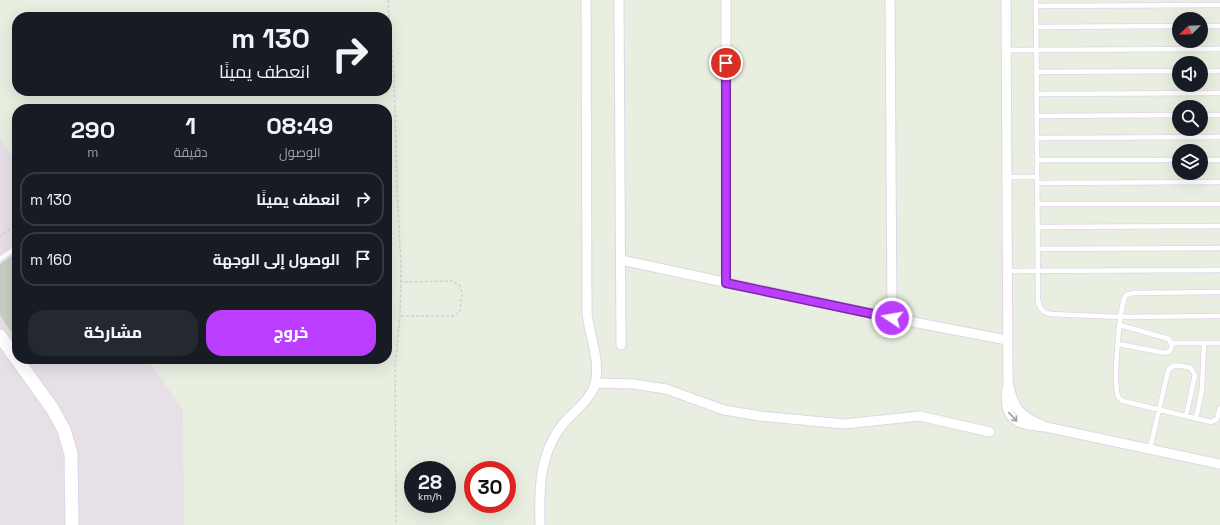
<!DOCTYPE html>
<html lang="ar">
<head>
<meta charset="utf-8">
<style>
	:root { --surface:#171b24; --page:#242831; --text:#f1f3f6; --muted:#9ea1a6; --line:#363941; --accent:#bb3dff }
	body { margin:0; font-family:"Space Grotesk",Cairo,sans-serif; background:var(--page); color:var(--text); direction:rtl; height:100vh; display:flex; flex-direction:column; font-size:15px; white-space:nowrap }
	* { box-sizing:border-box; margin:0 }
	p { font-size:13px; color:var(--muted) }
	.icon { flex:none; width:22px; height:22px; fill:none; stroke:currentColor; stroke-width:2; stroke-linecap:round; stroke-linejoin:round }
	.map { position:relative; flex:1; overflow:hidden; direction:ltr }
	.panel { position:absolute; left:12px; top:104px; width:380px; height:260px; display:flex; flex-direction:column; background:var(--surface); border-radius:16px; box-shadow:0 4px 16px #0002; direction:rtl }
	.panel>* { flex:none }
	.hud { position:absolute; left:12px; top:12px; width:380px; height:84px; border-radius:16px; box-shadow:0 4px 16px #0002; direction:rtl; background:#171b24; color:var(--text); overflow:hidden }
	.needle { width:26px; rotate:247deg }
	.fabs { position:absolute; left:1172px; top:12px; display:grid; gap:8px }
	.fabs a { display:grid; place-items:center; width:36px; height:36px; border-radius:50%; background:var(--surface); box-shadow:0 4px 16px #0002; font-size:20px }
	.speed { position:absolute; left:404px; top:461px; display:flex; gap:8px; font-size:20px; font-weight:700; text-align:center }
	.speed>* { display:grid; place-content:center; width:52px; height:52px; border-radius:50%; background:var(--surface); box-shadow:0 4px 16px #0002; line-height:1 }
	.speed small { font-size:10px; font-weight:400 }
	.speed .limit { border:6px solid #d22; background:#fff; color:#111 }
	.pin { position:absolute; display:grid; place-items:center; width:34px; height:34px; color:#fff; margin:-17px; border:2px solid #fff; border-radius:50%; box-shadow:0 1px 4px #0007 }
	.me { position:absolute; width:44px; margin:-22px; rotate:282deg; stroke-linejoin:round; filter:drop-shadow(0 0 3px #0008) }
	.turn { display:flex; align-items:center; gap:14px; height:84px; padding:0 16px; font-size:18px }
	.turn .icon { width:52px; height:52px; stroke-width:2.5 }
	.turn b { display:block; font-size:28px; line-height:34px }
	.eta { display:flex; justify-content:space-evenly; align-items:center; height:68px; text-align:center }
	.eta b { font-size:24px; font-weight:800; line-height:28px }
	.button { display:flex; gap:8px; margin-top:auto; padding:8px 16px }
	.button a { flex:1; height:46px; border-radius:16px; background:var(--accent); color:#fff; font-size:16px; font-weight:800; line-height:46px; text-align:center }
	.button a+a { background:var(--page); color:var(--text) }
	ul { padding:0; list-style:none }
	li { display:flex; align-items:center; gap:12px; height:54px; margin:0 8px 6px; padding:0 8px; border:2px solid var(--line); border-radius:16px }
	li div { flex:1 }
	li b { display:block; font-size:15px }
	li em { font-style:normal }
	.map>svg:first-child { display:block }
</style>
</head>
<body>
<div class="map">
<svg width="1220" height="525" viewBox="0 0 1220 525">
	<rect width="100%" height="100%" fill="#e9efe0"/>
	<!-- industrial -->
	<path fill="#e8e0e7" d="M0 138 17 164V359H148L183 410 184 525H0Z"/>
	<!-- building -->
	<path fill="#c9cec2" stroke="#c2cbb9" d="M17 253V340L0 314V265Z"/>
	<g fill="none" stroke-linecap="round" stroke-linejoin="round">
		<!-- lane casing -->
		<g stroke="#e0d5e6" stroke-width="6">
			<path id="lane" d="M1036 0 1038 300C1039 308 1043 313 1051 314L1121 317 1220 316
				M1036 6 1220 5
				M1201 26H1220
				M1036 27 1179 26
				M1006 50 1220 49
				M1201 71H1220
				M1037 72 1179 71
				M1037 94 1220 93
				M1201 115H1220
				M1037 116 1179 115
				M1037 138 1220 137
				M1037 160H1179
				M1201 160H1220
				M1007 177H1037
				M1037 183 1220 182
				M1037 204H1220
				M1038 227 1220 226
				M1038 249 1220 248
				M0 259 17 247
				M1007 271 1220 270
				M1220 292 1133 293 1126 295C1119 307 1113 383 1118 396 1119 399 1120 399 1123 401L1211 422 1217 419 1220 408
				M1172 343H1220
				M1118 344 1165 353 1170 351 1172 346 1169 339 1120 325
				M1196 419 1202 389 1204 343
				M1150 449 1168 371C1173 362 1182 366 1191 368L1195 375 1186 416"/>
		</g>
		<!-- street casing -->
		<g stroke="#e0d5e6" stroke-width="11">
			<path id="street" d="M619 0 621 345
				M726 0V283
				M890 0 892 318
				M1006 0 1008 382C1014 411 1020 416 1046 427
				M621 260 892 318 1007 340
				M595 383 633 384 666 389 724 410 760 416 844 424 920 416 990 432
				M1007 388C1002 421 1018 425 1046 427L1220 464
				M540 525C539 489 539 454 563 424 574 411 590 401 595 384 601 360 589 336 587 312L586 0"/>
		</g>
		<!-- secondary casing -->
		<g stroke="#e0d5e6" stroke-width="15">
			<path id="secondary" d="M0 336 52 408 64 430 71 454 72 525"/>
		</g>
		<!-- path -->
		<path stroke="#d1d1d1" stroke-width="1.5" stroke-dasharray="3 2" stroke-linecap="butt" d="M388 0 394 77 397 188 401 265 400 316 395 366 396 525
			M0 237 17 223
			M401 316H454L460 311 462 294 460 286 452 281 401 282"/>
		<!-- lane -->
		<use href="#lane" stroke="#fff" stroke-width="4.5"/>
		<!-- street -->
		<use href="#street" stroke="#fff" stroke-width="9"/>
		<!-- secondary -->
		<use href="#secondary" stroke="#fff" stroke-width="13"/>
	</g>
	<!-- one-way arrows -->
	<defs><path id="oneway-shaft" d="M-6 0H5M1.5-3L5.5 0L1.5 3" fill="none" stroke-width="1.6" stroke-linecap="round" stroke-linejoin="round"/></defs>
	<use stroke="#a0a0a0" href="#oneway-shaft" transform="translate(1013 417) rotate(47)"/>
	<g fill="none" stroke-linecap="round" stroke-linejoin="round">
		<!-- route casing -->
		<g stroke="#7a28a6" stroke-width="10">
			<path id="route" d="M726 63V283L892 318"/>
		</g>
		<!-- route -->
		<use href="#route" stroke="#bb3dff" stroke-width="7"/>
	</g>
</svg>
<div class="fabs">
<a><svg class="needle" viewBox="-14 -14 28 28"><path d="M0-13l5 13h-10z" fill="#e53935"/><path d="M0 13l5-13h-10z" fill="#9ea1a6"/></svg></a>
<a><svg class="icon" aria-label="sound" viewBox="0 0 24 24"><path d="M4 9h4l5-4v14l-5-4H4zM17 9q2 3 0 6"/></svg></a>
<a><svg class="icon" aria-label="search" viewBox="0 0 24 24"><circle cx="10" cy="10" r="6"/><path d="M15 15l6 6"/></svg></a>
<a><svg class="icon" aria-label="layers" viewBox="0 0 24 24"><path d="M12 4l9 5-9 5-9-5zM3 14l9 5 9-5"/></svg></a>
</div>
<div class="speed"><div>28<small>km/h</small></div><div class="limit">30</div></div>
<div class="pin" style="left:726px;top:63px;background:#d93025"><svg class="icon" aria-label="arrive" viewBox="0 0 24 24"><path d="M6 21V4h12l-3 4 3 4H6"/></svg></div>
<svg class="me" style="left:892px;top:318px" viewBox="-20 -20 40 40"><circle r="17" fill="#bb3dff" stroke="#fff" stroke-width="3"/><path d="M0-11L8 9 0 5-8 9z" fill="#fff"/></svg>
<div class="hud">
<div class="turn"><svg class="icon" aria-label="right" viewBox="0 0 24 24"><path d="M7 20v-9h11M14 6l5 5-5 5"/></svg><div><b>130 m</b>انعطف يمينًا</div></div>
</div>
<section class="panel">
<div class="eta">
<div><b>08:49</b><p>الوصول</p></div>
<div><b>1</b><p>دقيقة</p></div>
<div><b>290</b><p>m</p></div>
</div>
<ul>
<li><svg class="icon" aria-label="right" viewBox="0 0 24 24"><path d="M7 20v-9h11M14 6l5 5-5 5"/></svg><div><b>انعطف يمينًا</b></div><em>130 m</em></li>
<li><svg class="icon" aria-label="arrive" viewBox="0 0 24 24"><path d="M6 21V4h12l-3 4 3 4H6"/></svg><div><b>الوصول إلى الوجهة</b></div><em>160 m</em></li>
</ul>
<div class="button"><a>خروج</a><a>مشاركة</a></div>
</section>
</div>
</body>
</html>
